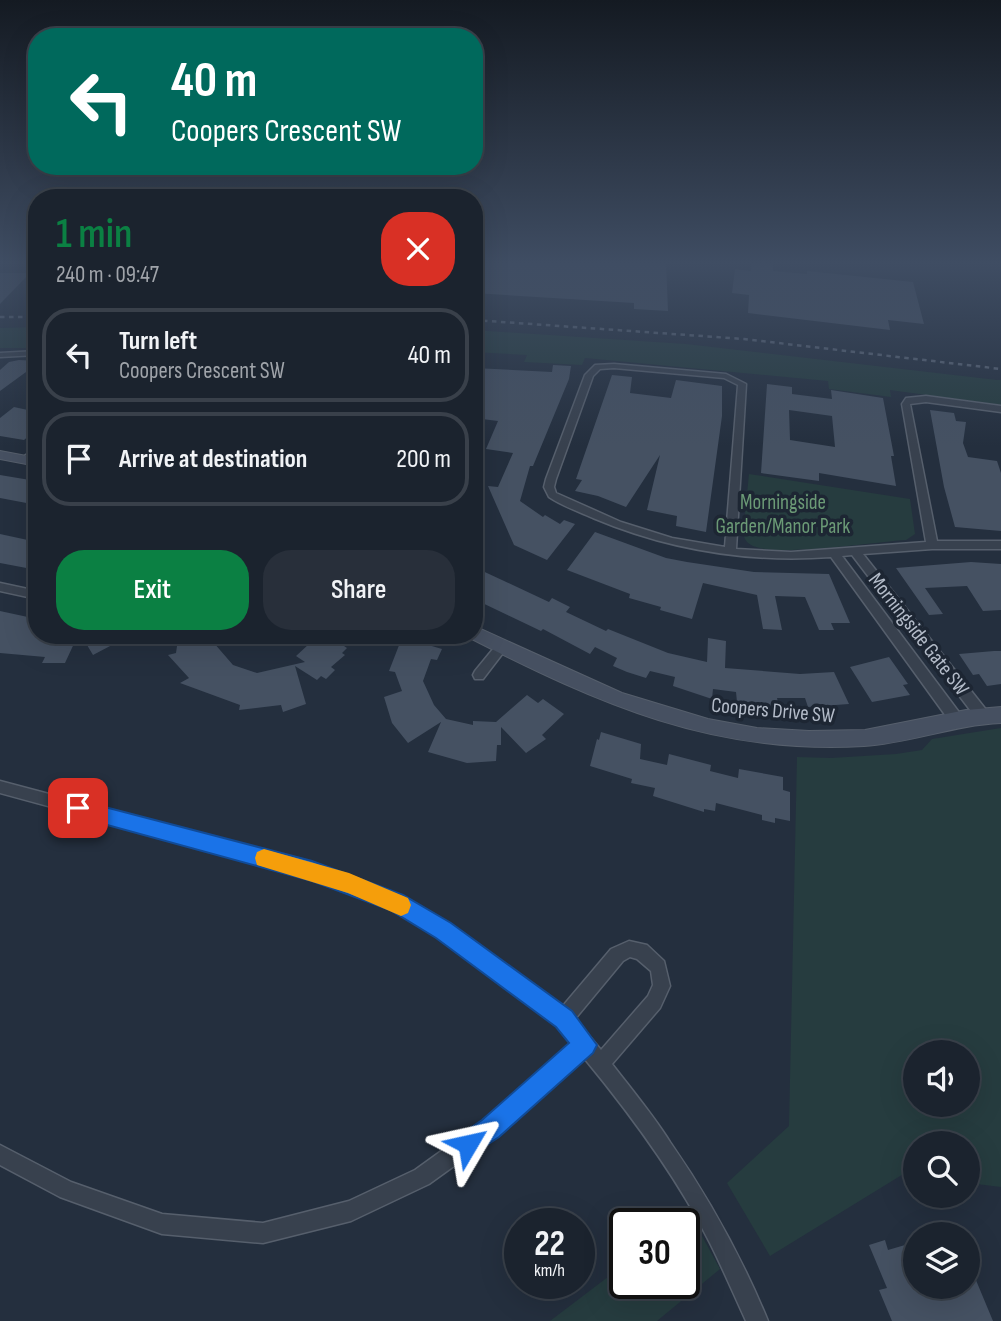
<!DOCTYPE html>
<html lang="en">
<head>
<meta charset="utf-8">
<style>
	:root { --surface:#1b232e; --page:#282f3a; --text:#f1f3f6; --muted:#a0a4aa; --line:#39404a; --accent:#0b8043 }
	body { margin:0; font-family:"Sofia Sans Condensed",sans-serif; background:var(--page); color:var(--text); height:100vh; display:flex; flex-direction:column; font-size:26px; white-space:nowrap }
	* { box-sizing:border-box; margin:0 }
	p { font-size:23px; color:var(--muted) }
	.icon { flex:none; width:38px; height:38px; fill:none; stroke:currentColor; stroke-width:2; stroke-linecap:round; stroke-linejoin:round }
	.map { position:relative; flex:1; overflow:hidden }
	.sheet { position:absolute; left:28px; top:189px; width:455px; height:455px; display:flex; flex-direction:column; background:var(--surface); border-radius:28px; box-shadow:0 7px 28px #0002,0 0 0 2px var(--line) }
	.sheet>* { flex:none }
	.banner { position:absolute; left:28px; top:28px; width:455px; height:147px; border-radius:28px; box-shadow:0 7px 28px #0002,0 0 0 2px var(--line); background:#00695c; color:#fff; overflow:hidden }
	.fabs { position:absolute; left:903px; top:1040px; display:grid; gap:14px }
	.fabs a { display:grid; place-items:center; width:77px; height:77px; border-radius:50%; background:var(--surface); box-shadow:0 7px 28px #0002,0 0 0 2px var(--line); font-size:35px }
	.speed { position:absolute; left:504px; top:1208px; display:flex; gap:14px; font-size:35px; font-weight:700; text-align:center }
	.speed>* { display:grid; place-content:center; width:91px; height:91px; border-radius:50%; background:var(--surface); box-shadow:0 7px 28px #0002,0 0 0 2px var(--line); line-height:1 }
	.speed small { font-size:18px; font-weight:400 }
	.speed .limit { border:4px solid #111; border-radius:10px; background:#fff; color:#111 }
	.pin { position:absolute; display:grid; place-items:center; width:60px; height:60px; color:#fff; margin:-30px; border-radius:14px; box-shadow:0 4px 10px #0006 }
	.me { position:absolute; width:77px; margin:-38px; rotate:54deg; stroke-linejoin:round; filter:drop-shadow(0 0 5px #0008) }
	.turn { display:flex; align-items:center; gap:24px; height:147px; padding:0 28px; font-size:32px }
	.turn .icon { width:91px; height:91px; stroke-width:2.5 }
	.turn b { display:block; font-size:49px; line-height:60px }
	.round { display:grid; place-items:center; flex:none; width:74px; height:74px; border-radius:28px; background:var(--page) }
	.headline { display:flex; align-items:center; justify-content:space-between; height:119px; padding:0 28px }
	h1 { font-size:42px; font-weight:600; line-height:52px; color:var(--accent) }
	.action { display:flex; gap:14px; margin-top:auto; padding:14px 28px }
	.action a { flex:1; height:80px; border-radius:28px; background:var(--accent); color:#fff; font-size:28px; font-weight:600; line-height:80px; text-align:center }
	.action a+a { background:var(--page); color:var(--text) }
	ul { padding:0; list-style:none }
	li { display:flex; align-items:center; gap:21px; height:94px; margin:0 14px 10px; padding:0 14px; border:4px solid var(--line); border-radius:28px }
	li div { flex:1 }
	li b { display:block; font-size:26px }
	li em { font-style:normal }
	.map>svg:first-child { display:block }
</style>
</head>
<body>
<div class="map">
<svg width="1001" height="1321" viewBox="0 0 1001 1321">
	<rect width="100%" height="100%" fill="#242f3e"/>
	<!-- green -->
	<path fill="#263c3f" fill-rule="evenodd" d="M37 327V348H0V328Z
		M474 330 686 344 997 380H1001V405L890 390 891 397 829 389 828 381 585 358 582 365 524 362 527 355 474 352Z
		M749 474 910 499 915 534 906 540C874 542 778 557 753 546 747 543 745 540 743 534Z
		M1001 728V1187L968 1183V1143H915V1175L905 1173 770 1256 727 1183 789 1126 797 757 831 758 896 754 922 750 932 739ZM915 1052H968V1104H915Z
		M690 1214 720 1269 657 1321H550L625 1264V1283H684V1223H677Z"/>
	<!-- building -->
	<path fill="#455162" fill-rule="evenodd" d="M474 262H666L668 311 634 309V303L474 293Z
		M752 262H773V271L807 274V271L913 282 924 324 888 320 890 330 748 313 749 295 732 293 735 269 751 271Z
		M0 273H30L0 304Z
		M19 360 37 361V364L0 391V370L9 362Z
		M553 365 571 366 569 379 533 466H530L520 501 543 517 545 515 560 524 564 520 575 524 547 560 514 545 488 486 498 487 513 453 486 449 498 421 474 418V368L552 372Z
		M612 375 632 377 630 393 671 398 676 380 722 386V416L706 532 676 526 677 516 647 510 660 455 626 507 598 496 575 491 582 480 576 479Z
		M767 384 792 387V394L832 399 831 390 883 398 894 456H891L896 486 819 473V481L761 473ZM789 410 832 416 835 447 790 440Z
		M14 407 37 412V429L24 440 0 436V418Z
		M930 410 954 413 956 421 966 422 963 443 968 457 997 461 1001 473V531L955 527 944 487Z
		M0 475 36 481 28 488 37 489V505L0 498Z
		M595 532 666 558 687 562 754 572 829 574 850 623H831L834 630H819L805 597 775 596 782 630 763 629 757 595 703 583 692 619 660 610 661 607 629 598 630 594 567 570Z
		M0 534 37 542V570L0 563Z
		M971 562 1001 564V610L983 611 967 586 925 588 943 614 929 615 896 568Z
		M474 567 549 602 552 598 570 607 566 612 606 631 608 629 668 653 707 662 708 638 726 641 725 668 800 674 834 672 849 704 808 707 805 698H777L779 707 737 702 736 692 713 689 712 699 673 686 675 677 650 671 646 678 627 672 613 666 617 658 595 647 590 654 543 629 541 631 474 599Z
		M0 611 37 619V635H78L65 663H42L45 657 0 653Z
		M81 635H131L93 655Z
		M183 635H207L233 665 257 673 305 662 296 656 309 644 296 635H317L325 640 329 636 347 648 342 653 345 655 331 667 335 670 326 679 321 676 317 680 295 666 306 704 283 712 281 705 239 710 240 705 180 683 189 678 168 655 176 653 177 646 181 645Z
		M403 635 428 638 425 644 442 649 437 660 431 659 423 681 434 705 446 719 473 725V721L496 722 527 695 538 703 543 699 564 714 542 735 546 739 526 753 501 727V745H497L496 761 467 763 428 752 441 722 408 743 392 723 384 697 402 691 395 672 389 671Z
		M994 651H1001V684L987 686 979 674 973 675 959 654Z
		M889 657 908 684 903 685 910 695 872 702 850 667Z
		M601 732 641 744 640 759 667 765 669 754 711 765 710 771 738 778 739 769 783 777V790L790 792V821L775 818V823L762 820V815L716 803 715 811 704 809V812L653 796 655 788 631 783 632 779 590 766 597 739 599 740Z
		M885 1240 888 1250 905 1245 915 1268V1286H968V1261L993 1321H892L879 1290 887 1288 869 1245Z"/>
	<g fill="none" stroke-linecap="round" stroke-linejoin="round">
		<!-- street casing -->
		<g stroke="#565f6c" stroke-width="3">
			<path id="street" d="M37 351V355L0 357V353Z
				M614 364 726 374 746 384 736 549 791 552 926 542 902 404 906 398 926 396 1001 406V412L926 402 910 404 937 541H1001V549H932L863 554 987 711 989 715 987 719 982 720 977 719 852 555 842 556 961 715 963 719 961 723 956 725 951 723 831 557C749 563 669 550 593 518 578 511 562 506 549 497L544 487 546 479 585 375 595 365ZM614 368 724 378 738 385 725 547 672 538 621 522 556 493 554 487 556 479 593 376 600 369Z
				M37 447V455L28 462H22V458Z
				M0 583 37 591V599L0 591Z
				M502 641 508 646 506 649 483 679H475L473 675 475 671 498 643Z
				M0 781 312 864 396 895 449 925 562 1007 611 949 629 941 647 945 664 961 670 986 660 1008 612 1064C632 1090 653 1115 670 1142 709 1198 742 1258 768 1321H746C734 1295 723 1269 710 1243 677 1177 631 1115 584 1058L497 1135 429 1184 351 1221 263 1243 162 1234 60 1197 0 1165V1145L71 1182 162 1214 263 1223 349 1201 415 1170 483 1121 573 1044 558 1025 437 937 391 909 312 878 0 793ZM630 957 637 959 651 971 653 985 648 996 601 1050 575 1019 623 961Z"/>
		</g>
		<!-- secondary casing -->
		<g stroke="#565f6c" stroke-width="2">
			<path id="secondary" d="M0 451 37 458V466L0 459Z
				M474 626 622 693 708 719 757 728 809 731 865 730 966 710 1001 707V723C954 725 911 743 864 746 713 755 599 704 468 637L474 635Z"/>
		</g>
		<!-- street -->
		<use href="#street" fill="#38414e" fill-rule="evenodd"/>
		<!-- secondary -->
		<use href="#secondary" fill="#465061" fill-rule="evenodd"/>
		<!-- rail -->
		<path stroke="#5a6575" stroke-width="2.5" stroke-dasharray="4.5 4.5" stroke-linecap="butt" d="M0 317H37
			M474 320 744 339 1001 369"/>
	</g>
	<!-- sky -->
	<linearGradient id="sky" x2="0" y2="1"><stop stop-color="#141a22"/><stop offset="0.59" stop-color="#3f4d63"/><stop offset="1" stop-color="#3f4d63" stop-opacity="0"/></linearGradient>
	<rect width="1001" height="446" fill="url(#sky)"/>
	<!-- route -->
	<path fill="#1a73e8" stroke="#114b97" stroke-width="2" d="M78 800 312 861 403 895 451 923 572 1011 597 1045 593 1053 499 1137 468 1157 459 1153 455 1144 459 1136 482 1120 569 1043 556 1027 436 938 390 910 312 881 78 817 71 814 69 808 71 802Z"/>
	<!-- slow -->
	<path fill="#f59e0b" d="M264 849 349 873 408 898 411 905 408 913 401 916 348 893 257 865 255 858 257 852Z"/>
	<g text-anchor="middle" stroke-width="7" stroke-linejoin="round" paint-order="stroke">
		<!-- park labels -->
		<g font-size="21" fill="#6b9a76" stroke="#1d2633">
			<text x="783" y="509">Morningside<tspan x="783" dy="24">Garden/Manor Park</tspan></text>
		</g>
		<!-- street labels -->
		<g font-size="21" fill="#b4bcc9" stroke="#1d2633">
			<text transform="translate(919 634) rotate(52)" y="7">Morningside Gate SW</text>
			<text transform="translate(773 710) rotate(5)" y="7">Coopers Drive SW</text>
		</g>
	</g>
</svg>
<div class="fabs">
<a><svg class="icon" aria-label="sound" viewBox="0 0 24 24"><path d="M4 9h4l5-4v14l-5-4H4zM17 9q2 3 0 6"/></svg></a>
<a><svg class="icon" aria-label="search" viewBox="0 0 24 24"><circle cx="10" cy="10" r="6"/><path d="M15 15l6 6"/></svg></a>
<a><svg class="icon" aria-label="layers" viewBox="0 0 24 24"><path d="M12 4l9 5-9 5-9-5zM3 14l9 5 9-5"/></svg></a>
</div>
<div class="speed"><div>22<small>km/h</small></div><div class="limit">30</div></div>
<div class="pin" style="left:78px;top:808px;background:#d93025"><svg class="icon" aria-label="arrive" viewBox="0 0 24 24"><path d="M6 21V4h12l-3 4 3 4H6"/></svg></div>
<svg class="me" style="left:468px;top:1144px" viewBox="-20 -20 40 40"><path d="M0-17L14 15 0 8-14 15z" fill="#1a73e8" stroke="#fff" stroke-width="4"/></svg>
<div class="banner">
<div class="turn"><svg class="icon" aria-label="left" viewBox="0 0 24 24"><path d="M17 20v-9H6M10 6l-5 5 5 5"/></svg><div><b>40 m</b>Coopers Crescent SW</div></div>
</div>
<section class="sheet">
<div class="headline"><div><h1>1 min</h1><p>240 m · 09:47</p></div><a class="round" style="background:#d93025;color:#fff"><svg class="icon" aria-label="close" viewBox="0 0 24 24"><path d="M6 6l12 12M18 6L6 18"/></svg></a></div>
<ul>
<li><svg class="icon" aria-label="left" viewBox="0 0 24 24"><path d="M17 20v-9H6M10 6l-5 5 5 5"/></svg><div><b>Turn left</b><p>Coopers Crescent SW</p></div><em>40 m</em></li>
<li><svg class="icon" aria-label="arrive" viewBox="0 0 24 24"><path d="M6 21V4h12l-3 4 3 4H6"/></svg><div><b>Arrive at destination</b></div><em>200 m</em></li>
</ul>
<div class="action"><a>Exit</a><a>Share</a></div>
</section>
</div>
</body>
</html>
